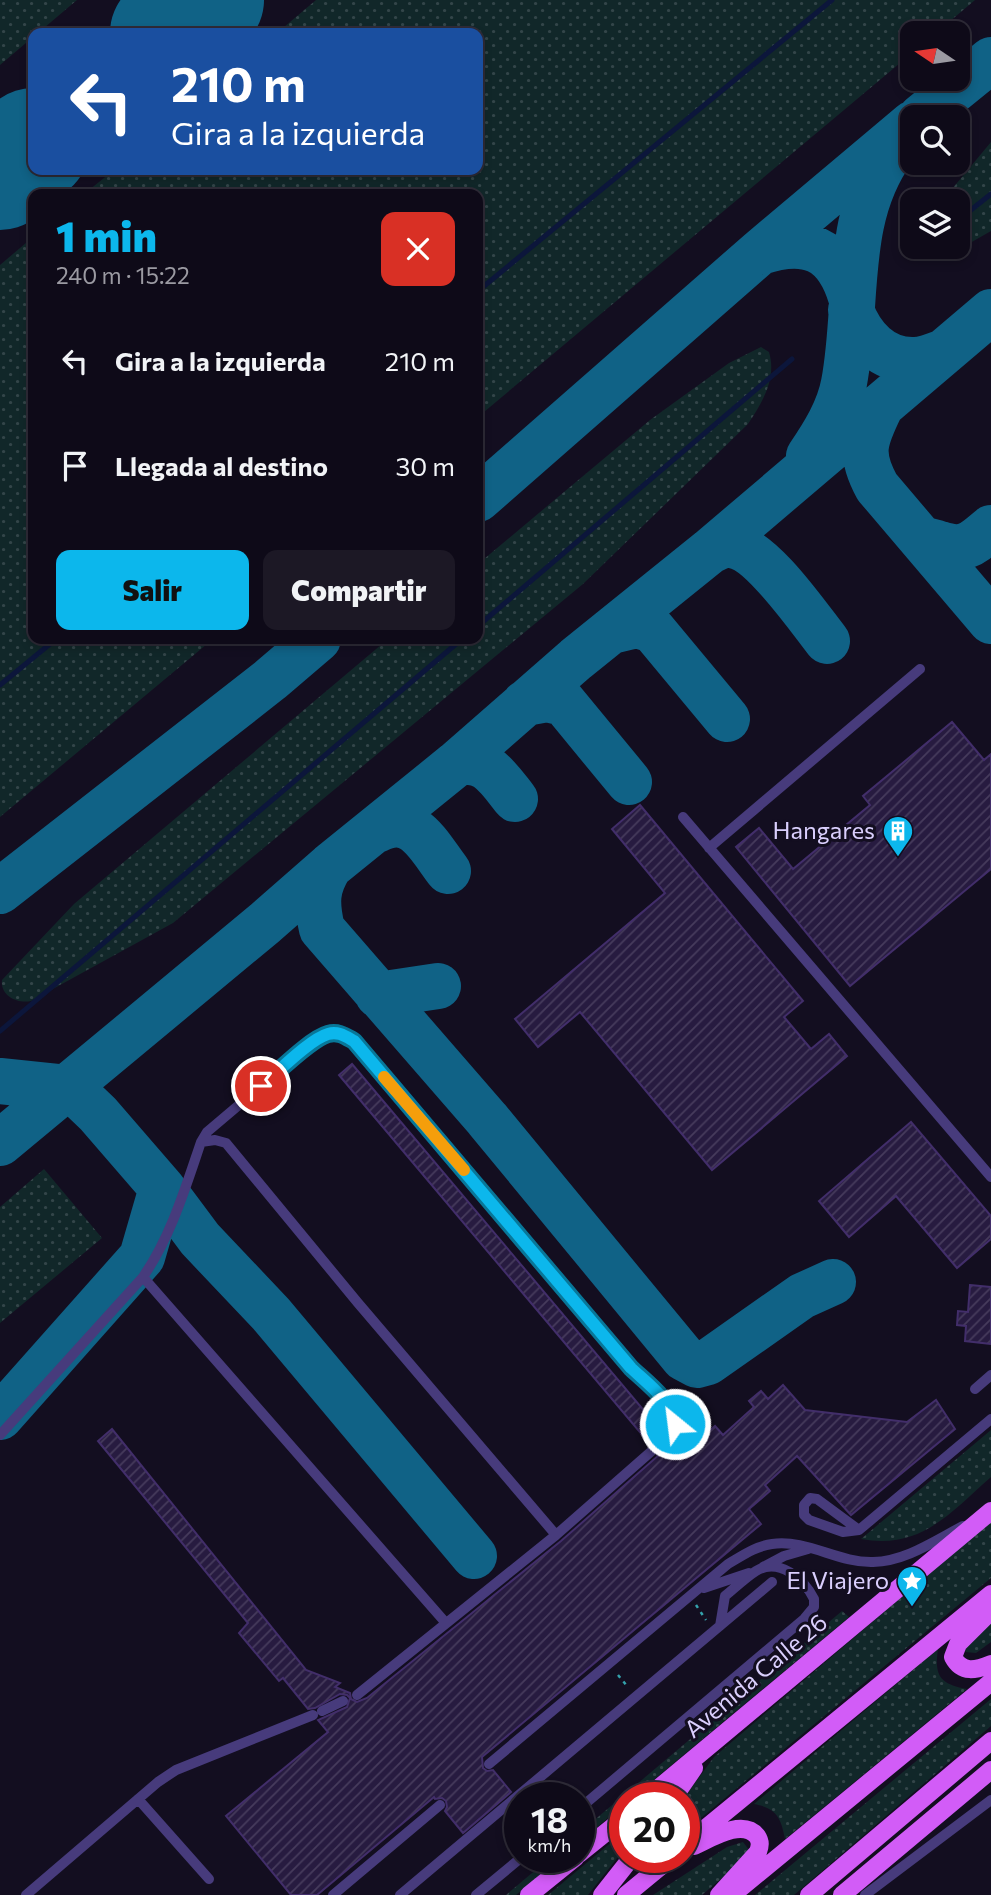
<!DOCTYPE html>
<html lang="es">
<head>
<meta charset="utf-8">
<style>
	:root { --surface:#0e0a18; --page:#1c1825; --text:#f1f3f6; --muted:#9b9aa2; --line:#2e2b37; --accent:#0cb7ec }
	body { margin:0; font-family:Commissioner,sans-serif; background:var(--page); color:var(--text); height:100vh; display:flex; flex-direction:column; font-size:26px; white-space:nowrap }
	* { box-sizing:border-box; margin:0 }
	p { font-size:23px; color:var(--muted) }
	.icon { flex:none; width:38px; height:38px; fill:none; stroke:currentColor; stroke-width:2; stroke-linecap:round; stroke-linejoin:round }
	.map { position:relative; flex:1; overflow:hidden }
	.details { position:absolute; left:28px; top:189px; width:455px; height:455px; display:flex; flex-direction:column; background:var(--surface); border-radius:14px; box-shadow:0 4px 10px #0003,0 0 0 2px var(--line) }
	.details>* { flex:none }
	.banner { position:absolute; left:28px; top:28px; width:455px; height:147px; border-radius:14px; box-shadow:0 4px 10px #0003,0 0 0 2px var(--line); background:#1a4fa0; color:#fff; overflow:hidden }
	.needle { width:46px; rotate:283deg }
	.tools { position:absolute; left:900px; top:21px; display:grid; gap:14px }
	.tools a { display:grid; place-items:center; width:70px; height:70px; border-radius:14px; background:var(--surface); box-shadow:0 4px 10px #0003,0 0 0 2px var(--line); font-size:35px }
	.speed { position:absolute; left:504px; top:1782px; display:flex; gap:14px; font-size:35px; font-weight:700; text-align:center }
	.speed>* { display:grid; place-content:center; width:91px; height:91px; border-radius:50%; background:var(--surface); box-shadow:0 4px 10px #0003,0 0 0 2px var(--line); line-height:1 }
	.speed small { font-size:18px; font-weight:400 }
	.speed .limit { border:10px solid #d22; background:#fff; color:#111 }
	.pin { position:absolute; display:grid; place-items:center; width:60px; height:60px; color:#fff; margin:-30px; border:4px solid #fff; border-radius:50%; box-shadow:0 2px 7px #0007 }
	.me { position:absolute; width:77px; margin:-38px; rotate:331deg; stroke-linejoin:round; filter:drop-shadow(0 0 5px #0008) }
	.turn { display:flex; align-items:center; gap:24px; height:147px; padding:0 28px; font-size:32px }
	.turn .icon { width:91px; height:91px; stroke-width:2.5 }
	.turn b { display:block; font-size:49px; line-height:60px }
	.round { display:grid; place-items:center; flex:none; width:74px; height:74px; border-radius:14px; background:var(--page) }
	.headline { display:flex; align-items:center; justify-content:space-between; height:119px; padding:0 28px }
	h1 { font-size:42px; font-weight:800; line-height:52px; color:var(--accent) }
	.action { display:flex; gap:14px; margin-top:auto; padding:14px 28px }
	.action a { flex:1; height:80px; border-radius:14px; background:var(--accent); color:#111; font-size:28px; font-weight:800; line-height:80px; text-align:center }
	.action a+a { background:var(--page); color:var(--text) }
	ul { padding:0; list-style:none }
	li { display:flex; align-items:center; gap:21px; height:105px; padding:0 28px }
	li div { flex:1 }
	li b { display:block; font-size:26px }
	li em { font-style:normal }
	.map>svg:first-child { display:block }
</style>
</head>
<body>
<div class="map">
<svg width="991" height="1895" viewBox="0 0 991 1895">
	<defs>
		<pattern id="grass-dots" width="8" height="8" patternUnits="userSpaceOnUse" patternTransform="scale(1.75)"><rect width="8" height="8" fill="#112729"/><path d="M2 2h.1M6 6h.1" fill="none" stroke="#334549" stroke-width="1.8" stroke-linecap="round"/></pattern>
		<pattern id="building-hatch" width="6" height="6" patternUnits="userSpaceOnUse" patternTransform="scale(1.75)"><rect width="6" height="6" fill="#271b40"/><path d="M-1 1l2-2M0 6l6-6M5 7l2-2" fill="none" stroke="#463b5c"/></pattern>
	</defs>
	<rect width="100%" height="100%" fill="#130e20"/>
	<!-- grass -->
	<path fill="url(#grass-dots)" d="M0 0H77L38 33H33V37L0 65Z
		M316 0H975L936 33H912V53L478 417V194H84L114 170H478V33H277Z
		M991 142V231L942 259H931L926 253V247H957V201H942Z
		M33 237V639H213L0 817V265Z
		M761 347 769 352C777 379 762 403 748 424L583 584 173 923 31 1001C17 1004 0 995 2 980L74 904 388 639H478V564L650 420 729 363Z
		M44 1169 102 1238 0 1323V1207Z
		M991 1430V1477C950 1513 921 1550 861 1539Z
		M991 1521V1578L684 1832V1798L714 1757Z
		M842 1611 849 1617 633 1797H625V1804L579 1842V1833Z
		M991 1621V1642L976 1653 966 1652 964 1649Z
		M938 1649C934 1676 940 1684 967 1689L785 1839C781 1817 776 1808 754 1804Z
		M991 1699V1726L794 1895H755Z
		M625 1831V1848L588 1895H548Z
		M743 1842 749 1850 736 1866 702 1895H653L727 1847Z
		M551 1857H562L516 1895H506Z"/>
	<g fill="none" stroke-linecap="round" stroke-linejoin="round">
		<!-- stream -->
		<path stroke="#0c163b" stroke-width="5" d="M957 221 991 194
			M478 291 832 0
			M478 626 792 359
			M0 685 56 639
			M0 1031 462 639"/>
		<!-- taxiway -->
		<path stroke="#106286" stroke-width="46" d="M921 117 991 60
			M760 252C807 237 836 248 851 297
			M851 310C861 337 882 361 914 360 922 360 933 356 941 353
			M880 408C864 441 859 454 877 487L991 621
			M809 456C824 434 839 410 844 383 859 304 843 218 893 150
			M478 499 760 252 912 124
			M923 541C930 540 933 542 940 544 965 552 972 544 991 528
			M710 551C717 548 723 544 731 545 761 548 808 617 827 641
			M612 631 637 625 653 630 727 719
			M525 703 547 699 564 703 629 782
			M456 764C484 754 499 779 515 799
			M377 830C413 811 428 845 448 871
			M330 866C316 888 316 903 322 929L487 1119 684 1358 697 1365 708 1362 802 1296 833 1282
			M0 891 270 680 318 639
			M378 995 438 986
			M0 1081 67 1088 75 1092 98 1114 162 1188 200 1239 271 1314 474 1556
			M0 1143 265 923 330 866 456 764 576 659 710 551 991 312
			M0 1417 142 1257 162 1188"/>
		<!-- runway -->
		<path stroke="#106286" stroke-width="114" d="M167 33 207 0
			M0 173 33 145"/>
	</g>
	<!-- building -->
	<path fill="url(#building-hatch)" stroke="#422e6a" stroke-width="2" d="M952 722 984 760 991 754V869L850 986 736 847 759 828 793 869 870 805 863 796Z
		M640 805 803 1001 784 1017 811 1049 829 1034 847 1056 712 1170 580 1012 538 1047 515 1019 665 893 612 829Z
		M352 1064 662 1432 660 1439 664 1445 672 1444 686 1433 694 1444 715 1426 723 1435 754 1407 749 1401 761 1391 768 1399 783 1385 805 1410 907 1422 936 1400 955 1429 851 1515 797 1456 765 1485 770 1491 749 1509 761 1524 482 1757 483 1768 487 1771 493 1770 511 1792 463 1833 445 1811 447 1807 446 1801 442 1798 435 1799 434 1797 317 1895H291L226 1816 328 1732 318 1720 347 1707 350 1698 347 1695 340 1694 315 1708 308 1709 283 1678 279 1681 239 1633 248 1623 98 1441 112 1429 306 1670 340 1683 335 1687 350 1693 351 1699 357 1702 367 1698 561 1541 659 1455 661 1451 657 1442 649 1443 339 1075Z
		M911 1122 991 1216V1239L957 1268 896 1196 849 1237 819 1201Z
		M970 1285 991 1287V1344L965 1341 966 1326 957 1325 958 1311 968 1312Z"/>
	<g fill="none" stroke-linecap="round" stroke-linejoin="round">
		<!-- path -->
		<path stroke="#34a2ac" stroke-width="2.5" stroke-dasharray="3.5 5" stroke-linecap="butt" d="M696 1605 706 1620
			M618 1675 627 1686"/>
		<!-- service -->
		<path stroke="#473b7c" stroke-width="10" d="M683 817 991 1177
			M709 848 920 669
			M201 1142 215 1140 226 1143 358 1303 556 1535
			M143 1277 445 1622
			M975 1389 991 1375
			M0 1435 143 1277C171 1236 185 1189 201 1142L207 1132 317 1039C332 1031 340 1032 354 1041L631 1369C643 1380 676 1405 674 1422 674 1427 670 1433 667 1438
			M859 1530 817 1499 810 1498 804 1505V1515L809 1520 843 1532 859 1530 991 1419
			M763 1567 784 1556 808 1549
			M704 1588 749 1573
			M357 1695 556 1535 654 1449
			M322 1711 343 1701
			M489 1764 728 1564C742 1556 756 1546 772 1544 807 1539 838 1563 873 1562 906 1561 934 1541 963 1526
			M138 1799 209 1879
			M579 1809 804 1619 814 1607V1599C804 1579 779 1557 756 1571 745 1578 735 1588 725 1596L720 1626
			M26 1895 158 1782 176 1770 313 1715
			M333 1895 440 1805
			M400 1895 772 1582
			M476 1895 522 1857
			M865 1895 991 1800"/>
		<!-- primary -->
		<path stroke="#d25cf7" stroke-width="18" d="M991 1611 958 1644 953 1657C962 1674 976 1670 991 1664
			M648 1797 991 1511
			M674 1797 694 1768
			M684 1846 991 1594
			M694 1846C710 1839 742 1818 757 1836 761 1842 760 1846 758 1852L719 1895
			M579 1854 625 1817
			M529 1895 576 1857
			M602 1895 632 1857
			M626 1895 672 1857
			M732 1895 991 1682
			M809 1895 991 1741
			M842 1895 991 1770"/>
	</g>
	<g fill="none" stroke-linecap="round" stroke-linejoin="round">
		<!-- route casing -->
		<g stroke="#087799" stroke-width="18">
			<path id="route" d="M261 1086C277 1073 310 1039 328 1034 338 1031 345 1036 354 1041L631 1368C648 1384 671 1400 675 1424"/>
		</g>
		<!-- route -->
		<use href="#route" stroke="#0cb7ec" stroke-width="12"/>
		<!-- slow -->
		<path stroke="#f59e0b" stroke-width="12" d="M384 1077 464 1170"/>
	</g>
	<!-- icons -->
	<defs>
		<g id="building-pin" transform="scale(1.575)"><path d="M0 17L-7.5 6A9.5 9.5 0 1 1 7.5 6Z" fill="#0cb7ec" stroke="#130e20"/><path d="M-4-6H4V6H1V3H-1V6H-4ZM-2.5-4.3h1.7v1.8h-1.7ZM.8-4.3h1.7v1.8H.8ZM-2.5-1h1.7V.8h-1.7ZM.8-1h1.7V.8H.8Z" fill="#fff"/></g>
		<g id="sight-pin" transform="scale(1.575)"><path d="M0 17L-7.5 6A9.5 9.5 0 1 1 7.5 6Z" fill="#0cb7ec" stroke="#130e20"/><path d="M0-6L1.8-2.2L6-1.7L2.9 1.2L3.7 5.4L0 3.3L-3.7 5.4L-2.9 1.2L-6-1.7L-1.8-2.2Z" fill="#fff"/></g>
	</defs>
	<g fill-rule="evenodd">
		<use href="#building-pin" x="898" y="831"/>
		<use href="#sight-pin" x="912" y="1581"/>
	</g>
	<g text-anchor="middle" stroke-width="6" stroke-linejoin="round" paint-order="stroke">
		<!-- poi labels -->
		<g font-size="24" fill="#dacffd" stroke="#130e20" text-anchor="end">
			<text x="875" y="839">Hangares</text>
			<text x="889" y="1589">El Viajero</text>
		</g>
		<!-- street labels -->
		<g font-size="24" fill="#dacffd" stroke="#130e20">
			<text transform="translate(756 1676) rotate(-40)" y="8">Avenida Calle 26</text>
		</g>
	</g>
</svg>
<div class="tools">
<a><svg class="needle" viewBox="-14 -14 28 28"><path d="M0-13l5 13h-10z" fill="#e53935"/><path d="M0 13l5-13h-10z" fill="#9b9aa2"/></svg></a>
<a><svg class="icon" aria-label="search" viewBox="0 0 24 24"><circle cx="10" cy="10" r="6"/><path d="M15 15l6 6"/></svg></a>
<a><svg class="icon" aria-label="layers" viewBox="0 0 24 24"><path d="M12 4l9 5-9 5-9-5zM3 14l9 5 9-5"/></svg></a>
</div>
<div class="speed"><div>18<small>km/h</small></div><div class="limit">20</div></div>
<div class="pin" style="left:261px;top:1086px;background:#d93025"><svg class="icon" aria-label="arrive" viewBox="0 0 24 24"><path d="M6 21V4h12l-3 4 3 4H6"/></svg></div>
<svg class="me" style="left:675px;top:1424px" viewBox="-20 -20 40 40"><circle r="17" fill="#0cb7ec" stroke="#fff" stroke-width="3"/><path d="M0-11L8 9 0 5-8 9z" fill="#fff"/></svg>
<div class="banner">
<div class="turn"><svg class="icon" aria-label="left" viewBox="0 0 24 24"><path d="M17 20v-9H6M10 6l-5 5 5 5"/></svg><div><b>210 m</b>Gira a la izquierda</div></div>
</div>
<section class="details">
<div class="headline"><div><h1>1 min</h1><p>240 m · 15:22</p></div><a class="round" style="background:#d93025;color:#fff"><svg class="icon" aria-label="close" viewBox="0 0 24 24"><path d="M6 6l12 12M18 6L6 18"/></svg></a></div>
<ul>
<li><svg class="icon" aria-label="left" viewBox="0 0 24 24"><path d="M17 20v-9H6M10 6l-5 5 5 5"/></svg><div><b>Gira a la izquierda</b></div><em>210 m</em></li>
<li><svg class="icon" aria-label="arrive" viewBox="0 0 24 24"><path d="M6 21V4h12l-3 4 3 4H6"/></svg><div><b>Llegada al destino</b></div><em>30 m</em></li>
</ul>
<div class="action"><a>Salir</a><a>Compartir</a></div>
</section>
</div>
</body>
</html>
